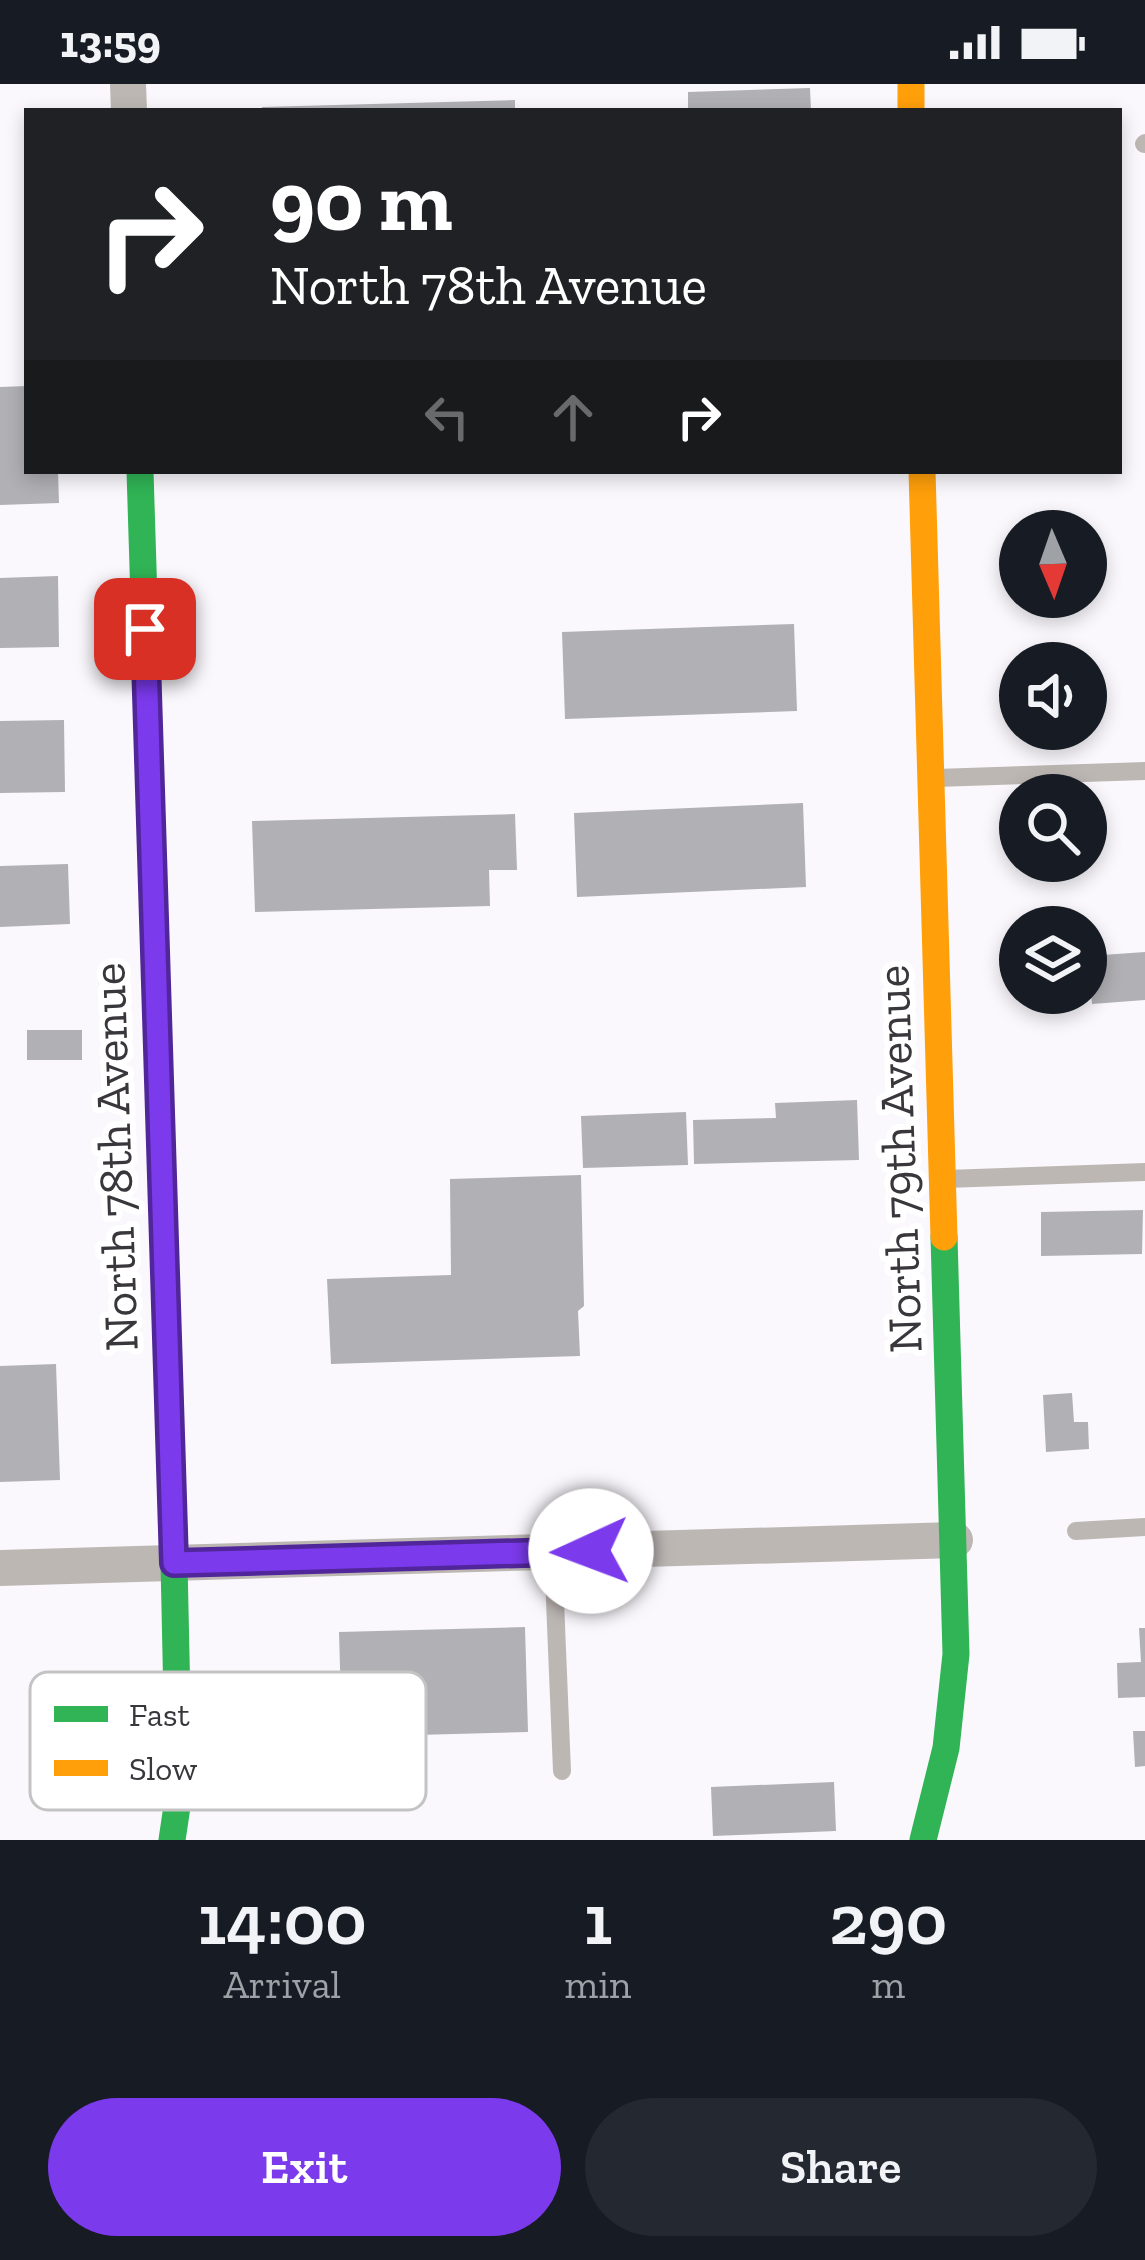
<!DOCTYPE html>
<html lang="en">
<head>
<meta charset="utf-8">
<style>
	:root { --surface:#171b24; --page:#242831; --text:#f1f3f6; --muted:#9ea1a6; --accent:#7c3aed }
	body { margin:0; font-family:"Zilla Slab",serif; background:var(--page); color:var(--text); height:100vh; display:flex; flex-direction:column; font-size:45px; white-space:nowrap }
	* { box-sizing:border-box; margin:0 }
	p { font-size:39px; color:var(--muted) }
	.icon { flex:none; width:66px; height:66px; fill:none; stroke:currentColor; stroke-width:2; stroke-linecap:round; stroke-linejoin:round }
	.map { position:relative; height:1756px; overflow:hidden }
	.sheet { display:flex; flex-direction:column; background:var(--surface); flex:1 }
	.sheet>* { flex:none }
	.banner { position:absolute; left:24px; top:24px; width:1098px; height:366px; border-radius:0px; box-shadow:0 6px 18px #0003; background:#202124; color:#fff; overflow:hidden }
	.needle { width:78px; rotate:178deg }
	.controls { position:absolute; left:999px; top:426px; display:grid; gap:24px }
	.controls a { display:grid; place-items:center; width:108px; height:108px; border-radius:50%; background:var(--surface); box-shadow:0 6px 18px #0003; font-size:60px }
	.pin { position:absolute; display:grid; place-items:center; width:102px; height:102px; color:#fff; margin:-51px; border-radius:24px; box-shadow:0 6px 18px #0006 }
	.me { position:absolute; width:132px; margin:-66px; rotate:268deg; stroke-linejoin:round; filter:drop-shadow(0 0 9px #0008) }
	.turn { display:flex; align-items:center; gap:42px; height:252px; padding:0 48px; font-size:54px }
	.turn .icon { width:156px; height:156px; stroke-width:2.5 }
	.turn b { display:block; font-size:84px; line-height:102px }
	.lanes { display:flex; align-items:center; height:114px; padding:0 48px; background:#0003; justify-content:center; gap:60px; direction:ltr }
	.lanes .off { opacity:.35 }
	.eta { display:flex; justify-content:space-evenly; align-items:center; height:204px; text-align:center }
	.eta b { font-size:72px; font-weight:600; line-height:84px }
	.cta { display:flex; gap:24px; margin-top:auto; padding:24px 48px }
	.cta a { flex:1; height:138px; border-radius:72px; background:var(--accent); color:#fff; font-size:48px; font-weight:600; line-height:138px; text-align:center }
	.cta a+a { background:var(--page); color:var(--text) }
	.status { display:flex; justify-content:space-between; align-items:center; height:84px; padding:0 60px; background:var(--surface); direction:ltr }
	.status svg { height:33px; fill:currentColor }
	.map>svg:first-child { display:block }
</style>
</head>
<body>
<div class="status"><b>13:59</b><svg viewBox="0 0 49 12"><path d="M0 12V9h3v3zM5 12V6h3v6zM10 12V3h3v9zM15 12V0h3v12zM26 1h20v11H26zM47 4h2v5h-2z"/></svg></div>
<div class="map">
<svg width="1145" height="1756" viewBox="0 0 1145 1756">
	<rect width="100%" height="100%" fill="#faf8fd"/>
	<!-- building -->
	<path fill="#b1b0b4" d="M810 4 811 27H688V8Z
		M515 16V27H262V23Z
		M27 302V387H58L59 419 0 421V303Z
		M58 492 59 563 0 564V494Z
		M794 540 797 627 565 635 562 548Z
		M64 636 65 708 0 709V637Z
		M803 719 806 803 577 813 574 729Z
		M515 730 517 786H489L490 822 255 828 252 737Z
		M68 780 70 840 0 843V782Z
		M1145 868V916L1092 920 1088 872Z
		M27 946H82V976H27Z
		M857 1016 859 1076 694 1080 693 1036 776 1034 775 1019Z
		M686 1028 688 1081 583 1084 581 1032Z
		M581 1091 584 1222 578 1227 580 1272 331 1280 327 1195 451 1191 450 1095Z
		M1143 1126 1142 1170 1041 1172V1128Z
		M56 1280 60 1396 0 1398V1282Z
		M1072 1309 1074 1338H1088L1089 1365 1046 1368 1043 1311Z
		M525 1543 528 1648 342 1653 339 1548Z
		M1139 1544H1145V1613L1118 1614 1117 1579 1141 1578Z
		M1133 1647H1145V1682L1135 1683Z
		M834 1698 836 1747 713 1752 711 1703Z"/>
	<g fill="none" stroke-linecap="round" stroke-linejoin="round">
		<!-- lane -->
		<path stroke="#bdb7b4" stroke-width="18" d="M1144 60 1145 59
			M936 694 1145 687
			M946 1095 1145 1088
			M1076 1447 1145 1443
			M553 1468 562 1687"/>
		<!-- street -->
		<path stroke="#bdb7b4" stroke-width="36" d="M128 0 129 27
			M0 1484 955 1456"/>
		<!-- fast -->
		<path stroke="#30b455" stroke-width="27" d="M140 387 174 1479 179 1709 172 1756
			M923 1756 946 1664 956 1570 944 1153"/>
		<!-- slow -->
		<path stroke="#ff9f0a" stroke-width="27" d="M911 0V27
			M922 387 944 1153"/>
	</g>
	<g fill="none" stroke-linecap="round" stroke-linejoin="round">
		<!-- route casing -->
		<g stroke="#51269a" stroke-width="30">
			<path id="route" d="M145 545 174 1479 591 1467"/>
		</g>
		<!-- route -->
		<use href="#route" stroke="#7c3aed" stroke-width="21"/>
	</g>
	<g text-anchor="middle" stroke-width="12" stroke-linejoin="round" paint-order="stroke">
		<!-- street labels -->
		<g font-size="48" fill="#39373c" stroke="#fff">
			<text transform="translate(114 1073) rotate(-92)" y="17">North 78th Avenue</text>
			<text transform="translate(898 1075) rotate(-92)" y="17">North 79th Avenue</text>
		</g>
	</g>
	<!-- legend -->
	<rect x="30" y="1588" width="396" height="138" rx="18" fill="#fff" stroke="#c4c3c4" stroke-width="3"/>
	<rect x="54" y="1622" width="54" height="16" fill="#30b455"/>
	<rect x="54" y="1676" width="54" height="16" fill="#ff9f0a"/>
	<g font-size="33" fill="#39373c">
		<text x="129" y="1642">Fast</text>
		<text x="129" y="1696">Slow</text>
	</g>
</svg>
<div class="controls">
<a><svg class="needle" viewBox="-14 -14 28 28"><path d="M0-13l5 13h-10z" fill="#e53935"/><path d="M0 13l5-13h-10z" fill="#9ea1a6"/></svg></a>
<a><svg class="icon" aria-label="sound" viewBox="0 0 24 24"><path d="M4 9h4l5-4v14l-5-4H4zM17 9q2 3 0 6"/></svg></a>
<a><svg class="icon" aria-label="search" viewBox="0 0 24 24"><circle cx="10" cy="10" r="6"/><path d="M15 15l6 6"/></svg></a>
<a><svg class="icon" aria-label="layers" viewBox="0 0 24 24"><path d="M12 4l9 5-9 5-9-5zM3 14l9 5 9-5"/></svg></a>
</div>
<div class="pin" style="left:145px;top:545px;background:#d93025"><svg class="icon" aria-label="arrive" viewBox="0 0 24 24"><path d="M6 21V4h12l-3 4 3 4H6"/></svg></div>
<svg class="me" style="left:591px;top:1467px" viewBox="-20 -20 40 40"><circle r="19" fill="#fff"/><path d="M0-13L10 11 0 6-10 11z" fill="#7c3aed"/></svg>
<div class="banner">
<div class="turn"><svg class="icon" aria-label="right" viewBox="0 0 24 24"><path d="M7 20v-9h11M14 6l5 5-5 5"/></svg><div><b>90 m</b>North 78th Avenue</div></div>
<div class="lanes"><svg class="icon off" aria-label="left" viewBox="0 0 24 24"><path d="M17 20v-9H6M10 6l-5 5 5 5"/></svg><svg class="icon off" aria-label="ahead" viewBox="0 0 24 24"><path d="M12 20V5M6 11l6-6 6 6"/></svg><svg class="icon" aria-label="right" viewBox="0 0 24 24"><path d="M7 20v-9h11M14 6l5 5-5 5"/></svg></div>
</div>
</div>
<section class="sheet">
<div class="eta">
<div><b>14:00</b><p>Arrival</p></div>
<div><b>1</b><p>min</p></div>
<div><b>290</b><p>m</p></div>
</div>
<div class="cta"><a>Exit</a><a>Share</a></div>
</section>
</body>
</html>
